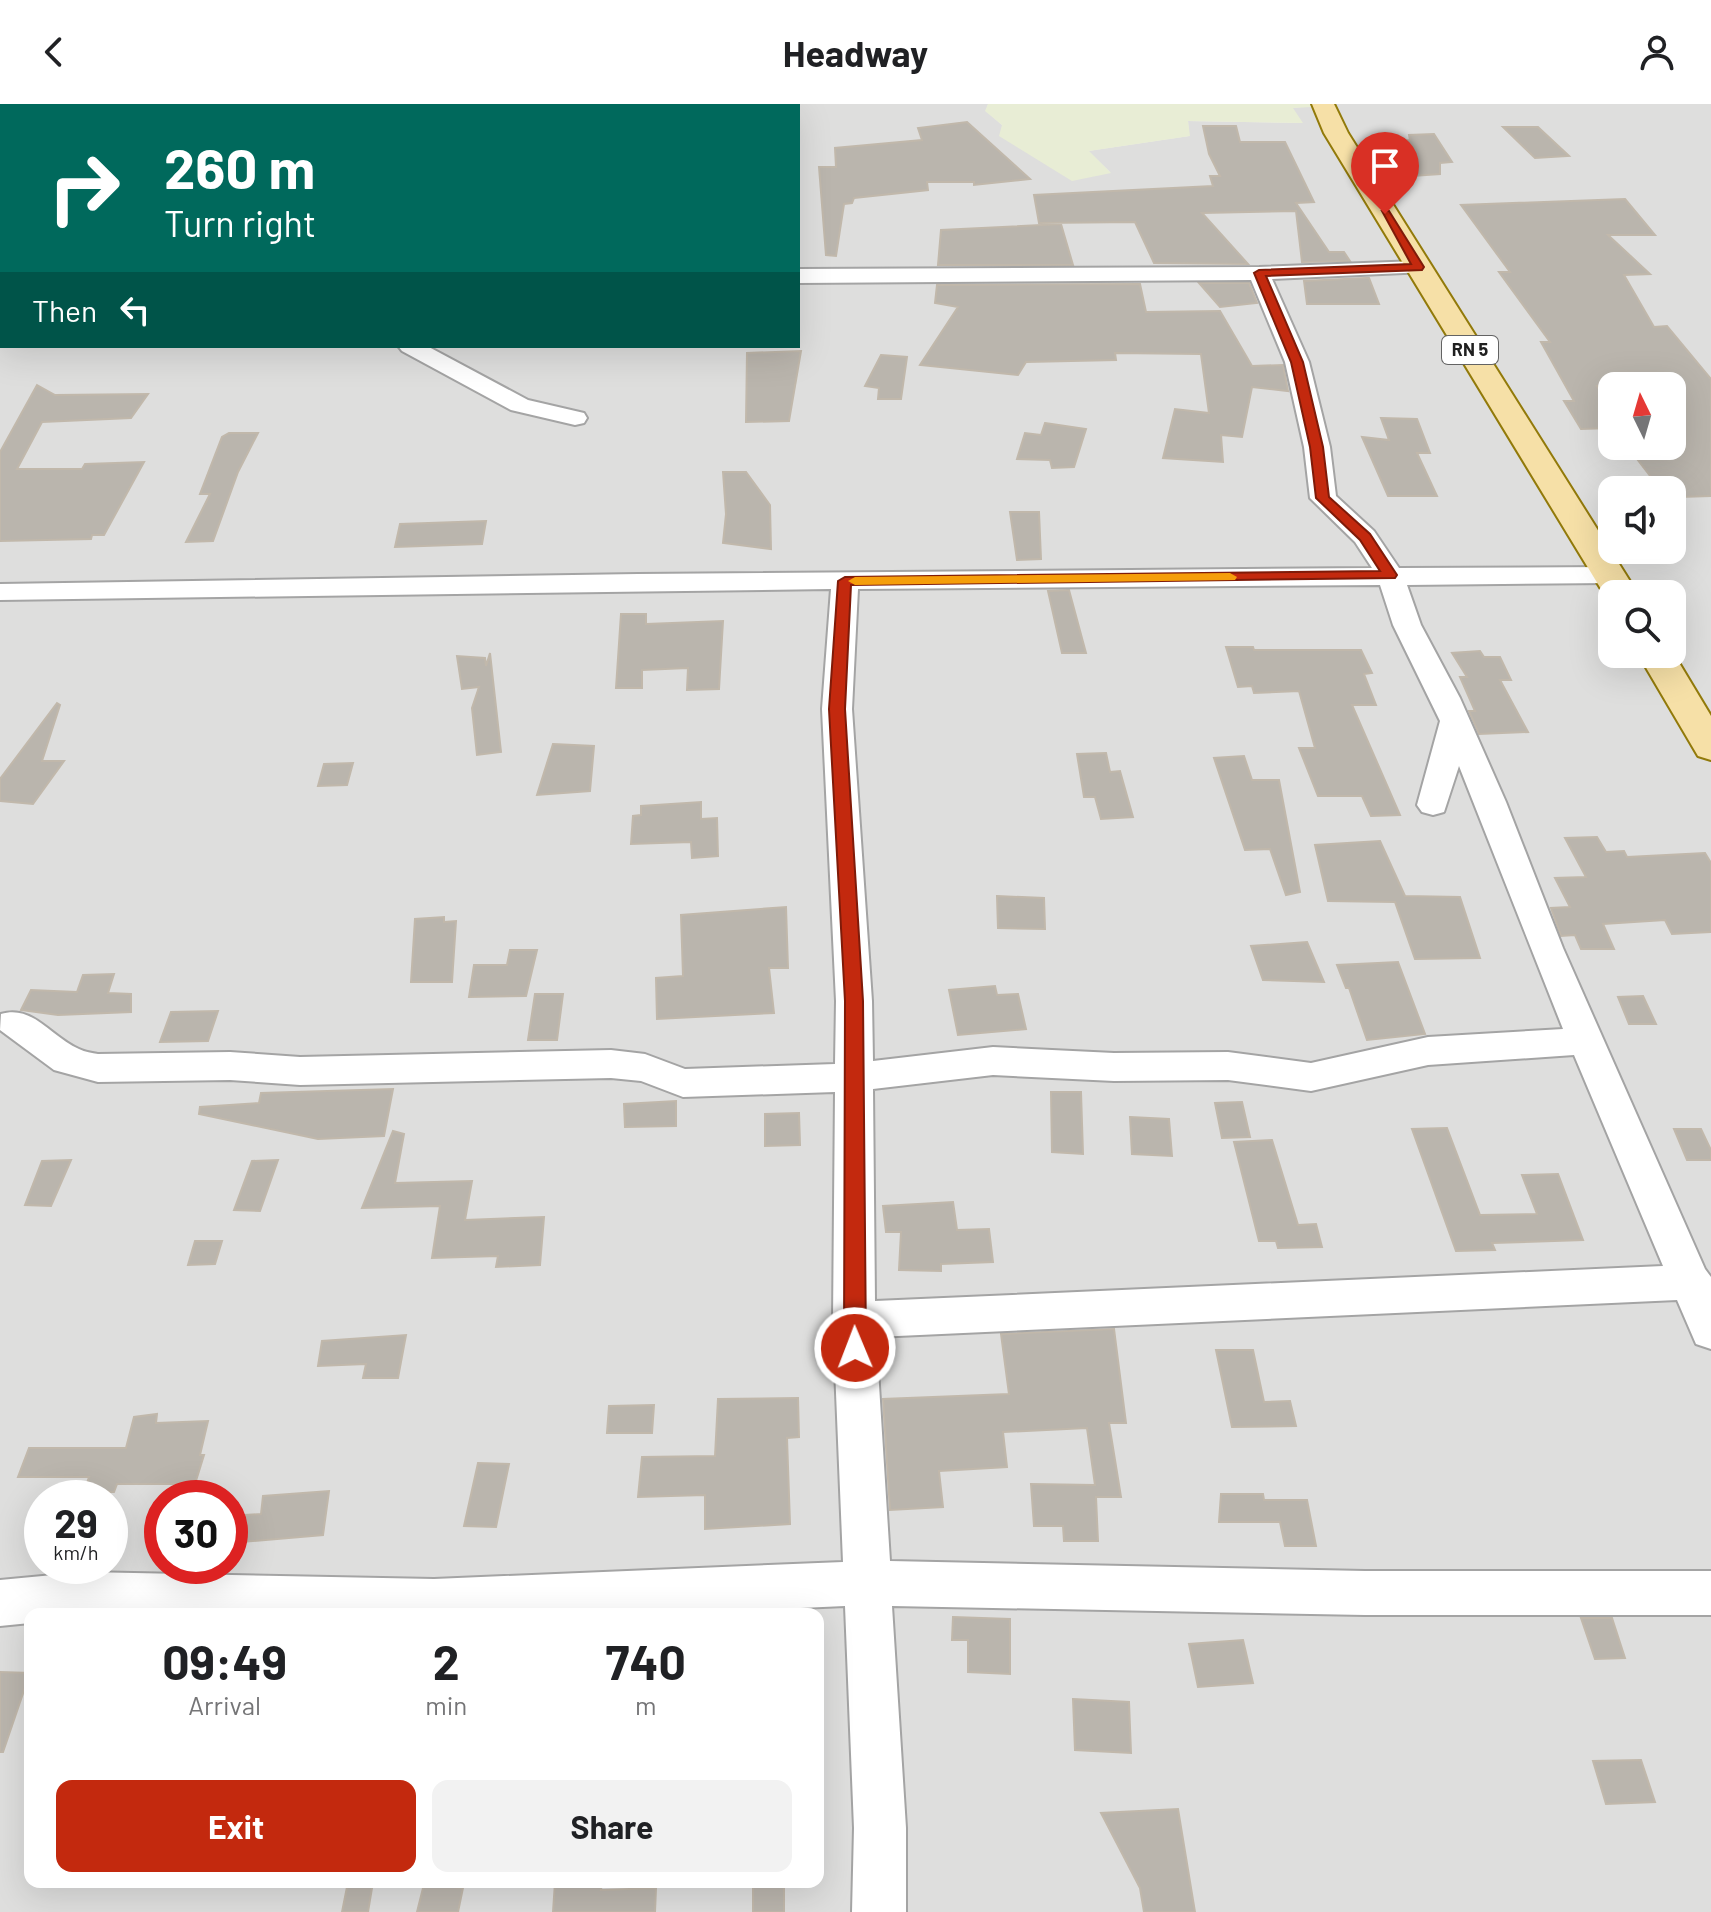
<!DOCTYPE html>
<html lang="en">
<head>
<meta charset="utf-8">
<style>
	:root { --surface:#fff; --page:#f2f2f2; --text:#202124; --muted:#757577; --accent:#c3290e }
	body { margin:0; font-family:Barlow,sans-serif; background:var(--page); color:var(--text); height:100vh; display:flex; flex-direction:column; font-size:30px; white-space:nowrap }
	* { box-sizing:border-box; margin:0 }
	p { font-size:26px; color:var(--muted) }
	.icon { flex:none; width:44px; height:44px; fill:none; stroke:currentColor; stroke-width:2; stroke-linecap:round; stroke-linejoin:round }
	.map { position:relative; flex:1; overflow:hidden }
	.side { position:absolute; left:24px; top:1504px; width:800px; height:280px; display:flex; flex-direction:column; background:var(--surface); border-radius:16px; box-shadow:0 8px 32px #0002 }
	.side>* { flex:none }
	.guide { position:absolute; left:0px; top:0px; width:800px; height:244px; box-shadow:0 8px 32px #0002; background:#00695c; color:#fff; overflow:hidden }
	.needle { width:52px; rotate:355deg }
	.buttons { position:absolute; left:1598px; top:268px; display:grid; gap:16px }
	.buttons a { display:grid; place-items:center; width:88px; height:88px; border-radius:16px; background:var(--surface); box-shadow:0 8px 32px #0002; font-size:40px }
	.speed { position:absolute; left:24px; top:1376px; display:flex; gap:16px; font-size:40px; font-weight:700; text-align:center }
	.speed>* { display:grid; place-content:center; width:104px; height:104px; border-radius:50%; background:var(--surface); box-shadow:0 8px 32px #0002; line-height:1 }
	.speed small { font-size:20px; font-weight:400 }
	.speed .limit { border:12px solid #d22; background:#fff; color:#111 }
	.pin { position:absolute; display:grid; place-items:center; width:68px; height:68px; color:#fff; margin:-82px -34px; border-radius:50% 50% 50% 0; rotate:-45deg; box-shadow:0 0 8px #0007 }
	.pin .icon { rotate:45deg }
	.me { position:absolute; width:88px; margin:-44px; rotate:359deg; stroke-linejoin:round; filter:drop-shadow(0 0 6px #0008) }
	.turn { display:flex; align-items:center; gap:28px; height:168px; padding:0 32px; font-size:36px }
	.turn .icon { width:104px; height:104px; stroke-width:2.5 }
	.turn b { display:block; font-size:56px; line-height:68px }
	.then { display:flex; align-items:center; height:76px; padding:0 32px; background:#0003; gap:16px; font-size:30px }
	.eta { display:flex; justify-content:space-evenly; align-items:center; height:136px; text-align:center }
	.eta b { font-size:48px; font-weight:700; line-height:56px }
	.button { display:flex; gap:16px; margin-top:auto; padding:16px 32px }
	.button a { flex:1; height:92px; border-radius:16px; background:var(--accent); color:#fff; font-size:32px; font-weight:700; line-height:92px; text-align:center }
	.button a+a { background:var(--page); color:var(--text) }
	header { display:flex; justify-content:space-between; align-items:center; height:104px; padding:0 32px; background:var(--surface); font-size:36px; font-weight:700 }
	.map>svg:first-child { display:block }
</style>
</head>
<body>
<header><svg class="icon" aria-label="back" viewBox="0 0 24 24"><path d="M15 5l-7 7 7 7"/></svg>Headway<svg class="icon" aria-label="person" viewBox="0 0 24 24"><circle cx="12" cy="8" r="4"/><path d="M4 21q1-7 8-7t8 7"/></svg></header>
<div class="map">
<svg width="1711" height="1808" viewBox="0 0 1711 1808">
	<rect width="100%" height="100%" fill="#f0efe8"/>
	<!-- residential -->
	<path fill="#dededd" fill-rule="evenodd" d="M461 0H988L986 7 1002 21 1110 68 1088 47 1189 32 1188 17 1302 19 1292 4 1330 0H1711V1808H0V202L2 242H798V2ZM1612 282H1672V342H1612ZM1612 386H1672V446H1612ZM1612 490H1672V550H1612ZM42 1394H110V1462H42ZM162 1394H230V1462H162ZM30 1510H818V1778H30Z"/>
	<!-- farmland -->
	<path fill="#e8edd5" d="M0 0H461L465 2H2L0 202Z
		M988 0H1330L1331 2 1293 4 1303 19 1188 17 1190 32 1089 47 1111 69 1072 77 999 32 1002 21 985 7Z"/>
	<!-- building -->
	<path fill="#bab5ad" stroke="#c1b8ab" stroke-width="2" d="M967 18 1030 75 974 81V78H927L928 86 854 94 852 99 844 100 836 152 826 151 819 63H836L835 44 922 36 918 24Z
		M1203 22H1236L1240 38H1285L1314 98 1296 99 1329 148H1344L1350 157 1302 158 1296 107 1202 109 1248 160 1154 159 1135 118 1039 119 1034 91 1213 82 1210 72H1220L1209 50Z
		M1503 23H1538L1569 52 1535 54Z
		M1434 30 1452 58 1440 59V70L1412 72 1391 48H1404L1401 37 1410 36 1409 31Z
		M1625 95 1655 131H1608L1650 170 1624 171 1654 223 1667 222 1711 275V392L1680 393 1675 386H1661L1627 342H1672V282H1597L1612 307V324L1581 325 1564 297H1574L1541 238H1550L1499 168H1510L1461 101Z
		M1061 120 1073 161H938L941 126Z
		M1366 174H1369L1379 200H1307L1304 177Z
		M1199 179H1249L1257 199 1220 203Z
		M1140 180 1146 208 1220 207 1252 262 1283 261 1288 287 1252 283 1242 333 1221 331 1223 358 1163 354 1175 305 1209 309 1201 250 1115 249 1116 256 1026 258 1018 271 920 261 958 203 935 199 937 181Z
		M801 247 789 317 746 318 747 249Z
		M881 251 907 253 901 295H878L879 284 865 282Z
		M37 281 55 291 148 290 131 314 42 318 17 365H82L85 360 144 358 104 431H92L91 435 0 437V348Z
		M1381 314 1417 315 1430 349H1417L1437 392H1388L1362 333 1389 336Z
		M1045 319 1086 325 1074 363 1052 364 1050 356 1017 355 1025 329 1041 331Z
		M229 329H258L238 368 213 437 186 438 210 390H200L222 333Z
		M723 368H746L770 401 771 445 723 439 726 410Z
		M1010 408H1039L1041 455 1017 456Z
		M486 417 482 440 395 443 400 420Z
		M1069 486 1086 549H1062L1048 487Z
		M621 510H646V520L723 517 719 585 687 586 688 564 642 566V584H616Z
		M1226 543H1253L1254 546H1361L1372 569 1364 570 1376 601H1352L1400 711 1371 712 1362 692H1318L1299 644H1315L1299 587 1254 589 1252 582 1238 583Z
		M1480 547 1484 553H1500L1511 576H1500L1528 628 1479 630 1469 607H1475L1460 573H1467L1452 549Z
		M490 549 501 648 477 651 472 604 479 583 462 585 457 552 485 554 486 562Z
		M57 599 60 601 42 657H64L33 700 0 697V675Z
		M553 640 594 642 590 687 537 691Z
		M1106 649 1110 668 1120 667 1133 713 1101 715 1095 693H1084L1077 650Z
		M1244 652 1252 676H1279L1300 788 1286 791 1270 745 1245 746 1214 654Z
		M353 659 347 681 318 682 324 660Z
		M701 698V715L717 714 718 752 692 754 691 738 631 740 633 712 641 711V702Z
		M1597 733 1606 748 1624 747 1627 753 1705 749 1711 759V828L1672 830 1665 816 1603 820 1614 845H1581L1575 831 1561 832 1551 804 1570 803 1555 774 1586 773 1565 734Z
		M1380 737 1405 792 1460 793 1480 854 1415 855 1395 798 1328 797 1315 741Z
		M997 792 1044 794 1045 825 998 824Z
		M786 803 788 864H769L774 909 657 915 656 874 683 872 681 811Z
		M444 813V818L456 817 452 878H411L415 815Z
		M1307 838 1324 878 1263 876 1251 842Z
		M510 846H537L526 892 469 893 474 861H507Z
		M1398 858 1425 930 1367 936 1349 884H1346L1337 861Z
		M114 870 108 889 131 890V908L58 911 21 906 31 886 77 888 83 871Z
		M995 882 997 891 1018 890 1026 925 958 931 949 886Z
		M535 890H563L557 936H528Z
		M1643 892 1656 920H1629L1618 893Z
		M218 907 208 937 160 938 171 908Z
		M393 985 384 1032 318 1035 199 1010 200 1003 259 999 261 989Z
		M1051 988H1081L1083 1050 1052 1048Z
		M676 997V1022L625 1023 624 1000Z
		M1242 998 1250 1033 1222 1034 1215 999Z
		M799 1009 800 1041 765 1042V1010Z
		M1130 1013 1169 1015 1172 1052 1132 1050Z
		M1447 1024 1480 1111 1537 1110 1522 1071 1558 1070 1583 1136 1492 1139 1495 1146 1456 1147 1412 1025Z
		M1674 1025H1701L1711 1046V1056H1687Z
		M393 1027 404 1030 395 1079 472 1077 465 1116 544 1113 540 1161 496 1163 498 1152 432 1154 440 1102 362 1104Z
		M1272 1036 1298 1121 1316 1120 1322 1143 1278 1144 1276 1137H1259L1234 1038Z
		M71 1056 51 1102 25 1101 42 1057Z
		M278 1056 260 1107 234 1106 252 1057Z
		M953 1098 957 1126 989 1125 993 1158 941 1160V1167L899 1166 901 1128H886L883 1102Z
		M195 1137H222L215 1160 188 1161Z
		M1114 1225 1126 1319H1109L1121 1393H1096L1098 1437H1064L1063 1422H1034L1031 1380 1095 1381 1087 1324 1003 1328 1007 1363 939 1367 943 1403 890 1406 883 1295 1009 1290 1001 1230Z
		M406 1231 398 1274H363L366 1260 318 1262 322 1237Z
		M1216 1246H1253L1264 1298 1290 1297 1296 1322 1232 1323Z
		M798 1294 799 1333 787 1334 790 1420 705 1425V1391L638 1393 642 1353 715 1352 718 1295Z
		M654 1301 652 1329H607L609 1302Z
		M157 1310 156 1319 208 1317 200 1351H204L195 1380H117L114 1388H84L89 1373H18L29 1344H126L134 1313Z
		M478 1359 509 1360 496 1423 464 1422Z
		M329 1387 323 1431 230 1439V1412L261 1410 263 1392Z
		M1221 1390H1263L1264 1396H1307L1316 1442H1285L1280 1418H1219Z
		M953 1513 1010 1515V1570L968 1568V1536H952Z
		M1581 1514H1612L1625 1554 1595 1555Z
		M1243 1536 1253 1579 1198 1583 1189 1540Z
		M0 1568 30 1569 3 1648H0Z
		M1073 1595 1129 1598 1131 1649 1075 1646Z
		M1641 1656 1655 1698 1606 1700 1593 1657Z
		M1178 1705 1195 1808H1144L1140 1784 1101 1709Z
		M348 1778H373L368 1808H342Z
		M555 1778H602L601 1786 656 1784 655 1808H553Z
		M753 1778H784V1808H753Z
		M424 1780 463 1784 458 1808H417Z"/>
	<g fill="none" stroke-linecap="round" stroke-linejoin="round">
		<!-- street casing -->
		<g stroke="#a4a4a4" stroke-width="4">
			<path id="street" d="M348 0H367L368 2H349Z
				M1418 157 1429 163 1426 168 1272 175 1309 258 1330 343 1336 392 1374 427 1399 464 1610 463 1620 465 1624 471 1620 477 1610 479 1407 481 1421 521 1460 594 1506 698 1563 844 1705 1165 1711 1173V1245L1696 1240 1677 1196 876 1233 890 1457 1365 1467H1711V1511H1365L892 1502 906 1724V1808H852L854 1724 845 1502 673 1510H30V1519L0 1522V1476L85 1468 434 1475 843 1458 833 1216 835 988 683 993 641 977 611 974 300 981 230 976 98 978 54 966 0 926 1 910C33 900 52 934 79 945 85 948 92 949 98 950L230 948 300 953 611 946 645 950 685 965 835 960 836 897 822 605 831 485 0 496V480L638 470 1372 464 1355 438 1310 394 1304 343 1285 258 1251 176 798 179V165L1259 163ZM1380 481 1393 521 1440 617 1417 701 1422 708 1433 711 1444 708 1459 662 1563 925 1428 933 1311 959 1228 948 1114 949 993 943 873 957 872 897 852 605 858 485ZM1574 951 1663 1162 875 1197 873 985 993 971 1114 977 1228 976 1311 987 1428 961Z
				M398 242H427L528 296 584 309 587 314 584 319 575 321 511 306 402 247Z"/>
		</g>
		<!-- primary casing -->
		<g stroke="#927a0a" stroke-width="4">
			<path id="primary" d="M1312 0H1334L1348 29 1638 490H1612V498L1604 490 1324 29Z
				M1672 547 1711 612V656L1698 652 1638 550H1672Z"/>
		</g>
		<!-- street -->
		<use href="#street" fill="#fff" fill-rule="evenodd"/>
		<!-- primary -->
		<use href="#primary" fill="#f6e0a7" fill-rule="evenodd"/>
	</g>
	<!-- route -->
	<path fill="#c3290e" stroke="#7f1b09" stroke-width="2" d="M1382 107H1389L1424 163 1422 166 1266 172 1303 258 1323 343 1329 393 1370 430 1397 471 1395 474 851 481 845 605 863 897 866 1244 862 1251 855 1254 847 1251 844 1244 845 897 829 605 838 477 845 473 1380 467 1360 436 1316 394 1310 343 1291 258 1254 169 1259 166 1411 160Z"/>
	<!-- slow -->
	<path fill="#f59e0b" d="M1230 469 1237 473 1235 476 855 481 848 477 855 473Z"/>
	<g text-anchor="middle" stroke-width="8" stroke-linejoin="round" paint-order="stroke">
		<!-- shield labels -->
		<rect fill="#fff" stroke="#636363" stroke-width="2" x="1442" y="232" width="56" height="28" rx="6"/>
		<g font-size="18" font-weight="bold" fill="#202020">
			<text x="1470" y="252">RN 5</text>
		</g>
	</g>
</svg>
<div class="buttons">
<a><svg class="needle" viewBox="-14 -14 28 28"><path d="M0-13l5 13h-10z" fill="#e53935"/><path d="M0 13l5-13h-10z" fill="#757577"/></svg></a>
<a><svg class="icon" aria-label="sound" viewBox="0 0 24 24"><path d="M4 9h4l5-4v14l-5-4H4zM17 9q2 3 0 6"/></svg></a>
<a><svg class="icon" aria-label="search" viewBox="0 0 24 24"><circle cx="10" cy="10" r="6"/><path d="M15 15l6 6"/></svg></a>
</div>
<div class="speed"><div>29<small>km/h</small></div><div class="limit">30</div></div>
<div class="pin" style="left:1385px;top:110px;background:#d93025"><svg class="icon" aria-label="arrive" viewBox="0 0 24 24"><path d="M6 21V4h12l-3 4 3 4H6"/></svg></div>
<svg class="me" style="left:855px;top:1244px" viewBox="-20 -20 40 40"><circle r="17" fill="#c3290e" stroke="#fff" stroke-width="3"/><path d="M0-11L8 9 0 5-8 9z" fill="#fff"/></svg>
<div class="guide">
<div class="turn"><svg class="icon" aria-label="right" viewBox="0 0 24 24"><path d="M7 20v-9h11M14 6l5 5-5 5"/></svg><div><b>260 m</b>Turn right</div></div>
<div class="then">Then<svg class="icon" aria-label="left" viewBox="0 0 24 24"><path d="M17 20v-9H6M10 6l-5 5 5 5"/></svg></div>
</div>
<section class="side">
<div class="eta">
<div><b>09:49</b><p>Arrival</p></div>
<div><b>2</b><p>min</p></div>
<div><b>740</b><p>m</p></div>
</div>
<div class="button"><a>Exit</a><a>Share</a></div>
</section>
</div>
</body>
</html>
